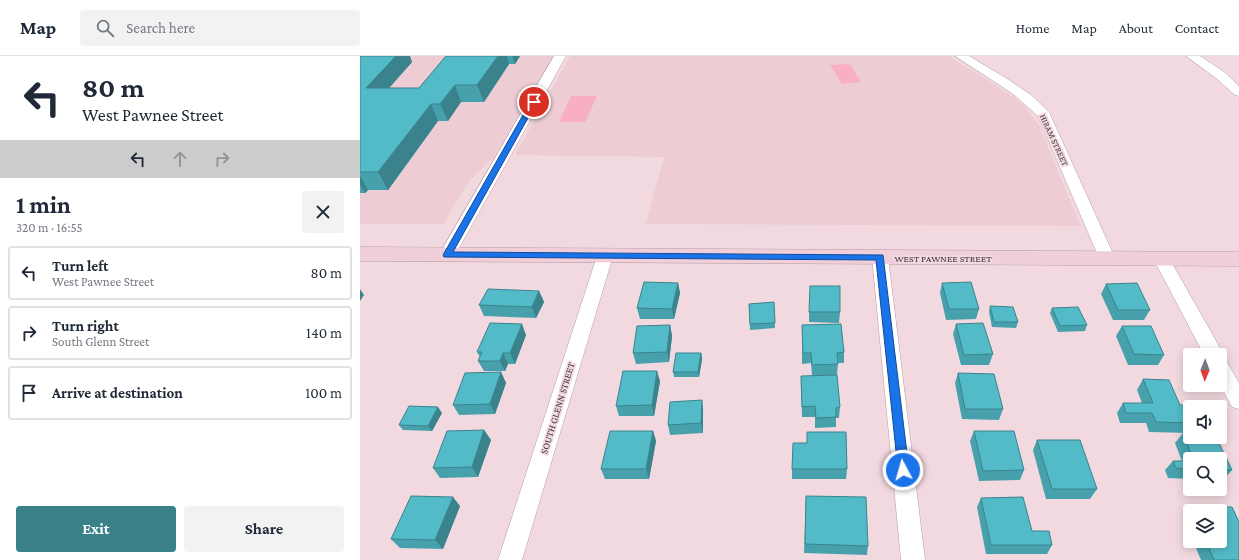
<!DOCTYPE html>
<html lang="en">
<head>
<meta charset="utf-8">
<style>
	:root { --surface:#fff; --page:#f2f2f3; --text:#1f2937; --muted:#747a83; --line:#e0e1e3; --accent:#398089 }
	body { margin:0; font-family:"Crimson Pro",serif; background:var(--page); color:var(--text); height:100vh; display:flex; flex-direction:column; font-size:15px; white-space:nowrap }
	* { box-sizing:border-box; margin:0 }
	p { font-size:13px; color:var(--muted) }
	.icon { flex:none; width:22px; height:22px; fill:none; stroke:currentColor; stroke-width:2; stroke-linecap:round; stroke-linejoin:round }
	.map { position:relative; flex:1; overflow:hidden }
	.details { display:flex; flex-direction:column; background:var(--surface); width:360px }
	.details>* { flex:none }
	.guide { background:#fff; color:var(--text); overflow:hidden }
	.needle { width:26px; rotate:181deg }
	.controls { position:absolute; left:823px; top:292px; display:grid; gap:8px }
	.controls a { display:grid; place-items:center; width:44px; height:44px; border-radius:4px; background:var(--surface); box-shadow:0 2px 10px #0003; font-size:20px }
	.pin { position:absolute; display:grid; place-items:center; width:34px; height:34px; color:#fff; margin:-17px; border:2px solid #fff; border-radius:50%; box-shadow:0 1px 4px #0007 }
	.me { position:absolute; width:44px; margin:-22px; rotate:354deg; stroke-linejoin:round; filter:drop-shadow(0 0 3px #0008) }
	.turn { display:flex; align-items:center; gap:14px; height:84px; padding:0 16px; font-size:18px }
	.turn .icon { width:52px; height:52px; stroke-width:2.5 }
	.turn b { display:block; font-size:28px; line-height:34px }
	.lanes { display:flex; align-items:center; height:38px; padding:0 16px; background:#0003; justify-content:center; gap:20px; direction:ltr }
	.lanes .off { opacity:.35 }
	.round { display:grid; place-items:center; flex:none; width:42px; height:42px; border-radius:4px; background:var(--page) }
	.head { display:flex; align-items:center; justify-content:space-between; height:68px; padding:0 16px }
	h1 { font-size:24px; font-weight:700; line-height:30px }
	.primary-button { display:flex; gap:8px; margin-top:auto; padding:8px 16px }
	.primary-button a { flex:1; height:46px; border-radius:4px; background:var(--accent); color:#fff; font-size:16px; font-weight:700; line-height:46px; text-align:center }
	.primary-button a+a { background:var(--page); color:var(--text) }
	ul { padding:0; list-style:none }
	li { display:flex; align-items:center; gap:12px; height:54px; margin:0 8px 6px; padding:0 8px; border:2px solid var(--line); border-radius:4px }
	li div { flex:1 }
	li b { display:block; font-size:15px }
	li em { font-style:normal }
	header { display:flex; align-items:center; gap:24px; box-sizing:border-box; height:56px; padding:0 20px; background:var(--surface); border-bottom:1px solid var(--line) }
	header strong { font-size:19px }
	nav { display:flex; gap:22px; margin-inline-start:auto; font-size:14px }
	.search { width:280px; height:36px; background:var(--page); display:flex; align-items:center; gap:10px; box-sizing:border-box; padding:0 14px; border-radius:4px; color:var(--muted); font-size:15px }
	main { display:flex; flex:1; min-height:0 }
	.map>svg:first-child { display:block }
</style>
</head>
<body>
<header>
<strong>Map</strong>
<div class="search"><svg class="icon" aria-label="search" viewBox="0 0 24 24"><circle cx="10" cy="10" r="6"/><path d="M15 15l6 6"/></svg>Search here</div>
<nav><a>Home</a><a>Map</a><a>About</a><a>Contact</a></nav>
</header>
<main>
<section class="details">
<div class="guide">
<div class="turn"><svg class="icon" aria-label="left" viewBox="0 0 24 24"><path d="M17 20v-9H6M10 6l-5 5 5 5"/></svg><div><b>80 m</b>West Pawnee Street</div></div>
<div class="lanes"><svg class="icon" aria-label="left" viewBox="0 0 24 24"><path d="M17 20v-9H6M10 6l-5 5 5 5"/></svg><svg class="icon off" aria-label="ahead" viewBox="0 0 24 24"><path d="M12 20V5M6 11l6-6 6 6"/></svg><svg class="icon off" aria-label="right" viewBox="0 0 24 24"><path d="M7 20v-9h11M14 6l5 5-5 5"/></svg></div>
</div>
<div class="head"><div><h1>1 min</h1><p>320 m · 16:55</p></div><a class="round"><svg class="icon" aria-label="close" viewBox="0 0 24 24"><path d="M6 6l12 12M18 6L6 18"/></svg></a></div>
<ul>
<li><svg class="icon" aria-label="left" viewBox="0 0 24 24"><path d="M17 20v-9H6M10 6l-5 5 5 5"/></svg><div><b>Turn left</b><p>West Pawnee Street</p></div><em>80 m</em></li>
<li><svg class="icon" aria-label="right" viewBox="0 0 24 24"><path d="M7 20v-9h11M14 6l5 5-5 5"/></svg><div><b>Turn right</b><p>South Glenn Street</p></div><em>140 m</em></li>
<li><svg class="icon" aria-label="arrive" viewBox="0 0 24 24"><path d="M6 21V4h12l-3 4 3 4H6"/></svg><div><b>Arrive at destination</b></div><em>100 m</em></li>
</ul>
<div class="primary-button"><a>Exit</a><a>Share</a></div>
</section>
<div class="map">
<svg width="879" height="504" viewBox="0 0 879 504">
	<rect width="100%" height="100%" fill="#f2d9df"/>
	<!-- built -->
	<path fill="#edccd4" d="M0 0H193L133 102 110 124 83 168H0Z
		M210 0H589L657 43 670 57 679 69 721 170 286 168 304 101 155 99Z"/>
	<!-- green -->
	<path fill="#f9afc2" d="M490 8 501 26 482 28 470 9Z
		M211 40H237L225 66H199Z"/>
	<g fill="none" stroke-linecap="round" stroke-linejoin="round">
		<!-- minor casing -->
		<g stroke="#b49da2" stroke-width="1">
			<path id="minor" d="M194 0H206L95 199 93 203 87 205 81 203 79 199Z
				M595 0H609L649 24 671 39 689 56 755 202 753 206 747 208 741 206 739 202 678 60 652 37Z
				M826 0H840L864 16 879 30V40L875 39 856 22Z
				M245 194 251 196 253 200 162 504H138L237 200 239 196Z
				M520 195 526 197 528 201 565 504H541L512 201 514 197Z
				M801 196 807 198 809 202 864 299 861 304 867 306 879 327V353L872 351 860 329V299H844L793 202 795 198Z"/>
		</g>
		<!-- secondary casing -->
		<g stroke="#b49da2" stroke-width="1">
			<path id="secondary" d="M0 191 879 196V210L0 205Z"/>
		</g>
		<!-- minor -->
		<use href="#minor" fill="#fff" fill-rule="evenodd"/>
		<!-- secondary -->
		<use href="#secondary" fill="#f0cfda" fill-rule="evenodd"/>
	</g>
	<!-- wall -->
	<path fill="#47a1ac" d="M0 0 52 6 29 32H59L86 0H160L155 8H149L124 46H101L88 65H78L28 134H8L5 137H0Z
		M318 227 320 237 314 263H280L277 252Z
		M582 227 619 253 616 263 586 264 580 237Z
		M746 228 790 254 784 264H753L741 238Z
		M179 235 184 246 176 262 124 260 119 249Z
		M414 246 415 272 390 274 389 248Z
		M630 250 658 266 656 272 632 271 629 256Z
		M692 252 727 269 725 275 698 276 690 257Z
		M449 256H480L479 267 449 266Z
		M596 268 633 298 629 309H601L593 278Z
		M310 269 312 280 309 306 276 308 273 297Z
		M442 269 484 296V307H478L477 319H452L451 307 442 308Z
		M762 270 804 299 798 309H768L756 280Z
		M166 279 155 308H148L145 315H124L118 305 120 301 117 296Z
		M341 297 342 303 339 321H314L313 316Z
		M141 316 146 327 135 358 99 359 93 349Z
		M598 317 643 353 639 364 602 363 595 327Z
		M441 320 480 351 479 362H476V371L455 372V361H442Z
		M783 323 820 349 830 351V377L789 376 786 367H760L757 357 763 347H782L777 334Z
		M300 325 294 360H259L256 350Z
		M342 344 343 354V377L310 379 308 369Z
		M82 357 72 375 43 374 39 369Z
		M124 374 131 384 118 421 80 422 73 412Z
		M293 375 296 385 289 423H245L241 413Z
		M614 375 664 414 660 424 619 425 610 385Z
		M823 377 830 378V381H856L872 414 863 424H860V403H830V423L808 422 805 414 813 405H822L815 387Z
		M677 384 737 433 730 443H686L673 394Z
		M432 413H487L486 423H432Z
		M446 440 508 490 507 499 444 497Z
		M621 442 692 489 687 498H626L617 451Z
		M100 450 83 493 40 492 31 483Z
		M832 451H872L879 466V504H841L833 485H860V455H830V477L823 460Z"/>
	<!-- shaded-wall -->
	<path fill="#3a838c" d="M29 0H50L52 6 14 49 6 32Z
		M138 0H147L149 8 124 46 117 29Z
		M152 0H160L155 8Z
		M95 29 101 46 88 65 80 48Z
		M71 48 78 65 28 134 18 116Z
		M0 120 8 134 5 137 0 128Z
		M318 227 320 237 314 263 312 253Z
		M0 233 4 239 0 245Z
		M179 235 184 246 176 262 172 251Z
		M162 268 166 279 155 308 150 297Z
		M310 269 312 280 309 306 307 296Z
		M143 297 148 308 145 315 140 305Z
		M341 297 342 303 339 321 338 316Z
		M297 315 300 325 294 360 292 349Z
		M141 316 146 327 135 358 130 348Z
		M342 344 343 354V377L341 367Z
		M78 351 82 357 72 375 68 370Z
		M124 374 131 384 118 421 112 411Z
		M293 375 296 385 289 423 286 413Z
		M93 441 100 450 83 493 75 484Z"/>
	<!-- building -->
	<path fill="#53bbc8" stroke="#3a838c" d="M0 0H36L6 32H59L86 0H138L117 29H95L80 48H71L18 116H0Z
		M284 226 318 227 312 253 277 252Z
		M611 226 619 253H589L582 227Z
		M777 227 790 254H758L746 228Z
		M450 230H480V256H449Z
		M128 233 179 235 172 251 119 249Z
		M414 246 415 267 390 268 389 248Z
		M630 250 653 251 658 266H634Z
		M718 251 727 269 700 270 692 252Z
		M130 267 162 268 150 297H143L140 305H118L122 296H117Z
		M623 267 633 298 604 299 596 268Z
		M481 268 484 296 477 297 478 308 452 309 451 297H443L442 269Z
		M310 269 307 296 273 297 277 270Z
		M762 270H791L804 299 774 298Z
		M316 297H341L338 316H313Z
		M263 315H297L292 349 256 350Z
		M141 316 130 348 93 349 105 317Z
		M598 317 634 318 643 353H605Z
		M477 319 480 351 476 352V361L456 362 455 350 442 351 441 320Z
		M783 323 809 324 820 349H829L830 351V367L796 366 792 357H766L763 347H793Z
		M342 344 341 367 308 369 310 346Z
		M49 350 78 351 68 370 39 369Z
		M124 374 112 411 73 412 87 375Z
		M250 375H293L286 413H241Z
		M614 375H654L664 414 623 415Z
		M447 376H486L487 413H432L433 387H447Z
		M823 377 830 378V381H856L872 414H860V403H833Z
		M677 384H720L737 433H692Z
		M813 405H830V413L816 412Z
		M51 440 93 441 75 484 31 483Z
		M446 440 506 441 508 490 445 488Z
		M663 441 672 475H689L692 489H631L621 442Z
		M832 451H872L879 466V504H854L846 485H860V455H833Z"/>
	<!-- route -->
	<path fill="#1a73e8" stroke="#114b97" d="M171 45 177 46 93 196 523 199 549 414 547 417 543 418 539 417 538 414 516 204 84 201 83 199Z"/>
	<g text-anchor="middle" stroke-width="3.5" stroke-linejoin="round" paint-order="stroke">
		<!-- far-street labels -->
		<g font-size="9" fill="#403739" stroke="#f2d9df">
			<text transform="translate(694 84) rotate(65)" y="3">HIRAM STREET</text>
		</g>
		<!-- street labels -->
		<g font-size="10" fill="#403739" stroke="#f2d9df">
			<text x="583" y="206">WEST PAWNEE STREET</text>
			<text transform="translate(197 352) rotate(-73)" y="4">SOUTH GLENN STREET</text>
		</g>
	</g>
</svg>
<div class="controls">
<a><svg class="needle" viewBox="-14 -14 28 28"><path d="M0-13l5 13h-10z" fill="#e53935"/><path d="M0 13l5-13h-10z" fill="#747a83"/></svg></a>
<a><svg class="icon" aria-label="sound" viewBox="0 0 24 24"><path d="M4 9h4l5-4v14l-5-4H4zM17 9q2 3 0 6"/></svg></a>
<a><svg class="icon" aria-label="search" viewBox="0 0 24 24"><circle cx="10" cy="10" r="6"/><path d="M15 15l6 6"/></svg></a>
<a><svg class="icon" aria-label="layers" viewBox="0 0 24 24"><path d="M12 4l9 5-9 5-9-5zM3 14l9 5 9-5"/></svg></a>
</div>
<div class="pin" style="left:174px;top:46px;background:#d93025"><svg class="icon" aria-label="arrive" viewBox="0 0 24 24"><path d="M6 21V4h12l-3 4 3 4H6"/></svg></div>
<svg class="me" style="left:543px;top:414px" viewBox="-20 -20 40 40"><circle r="17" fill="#1a73e8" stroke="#fff" stroke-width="3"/><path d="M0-11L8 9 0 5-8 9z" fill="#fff"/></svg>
</div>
</main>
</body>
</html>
